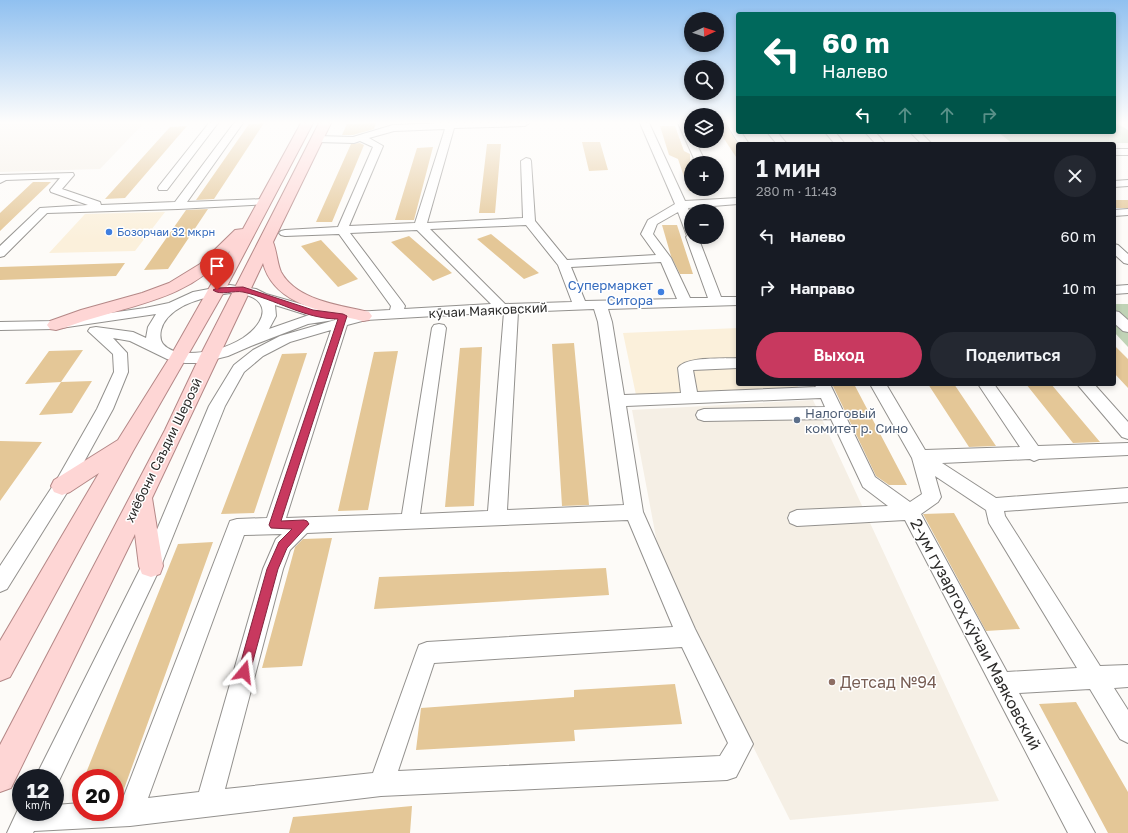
<!DOCTYPE html>
<html lang="ru">
<head>
<meta charset="utf-8">
<style>
	:root { --surface:#171b24; --page:#242831; --text:#f1f3f6; --muted:#9ea1a6; --accent:#c8395f }
	body { margin:0; font-family:"Golos Text",sans-serif; background:var(--page); color:var(--text); height:100vh; display:flex; flex-direction:column; font-size:15px; white-space:nowrap }
	* { box-sizing:border-box; margin:0 }
	p { font-size:13px; color:var(--muted) }
	.icon { flex:none; width:22px; height:22px; fill:none; stroke:currentColor; stroke-width:2; stroke-linecap:round; stroke-linejoin:round }
	.map { position:relative; flex:1; overflow:hidden }
	.side { position:absolute; left:736px; top:142px; width:380px; height:244px; display:flex; flex-direction:column; background:var(--surface); border-radius:4px; box-shadow:0 2px 6px #0003 }
	.side>* { flex:none }
	.top-card { position:absolute; left:736px; top:12px; width:380px; height:122px; border-radius:4px; box-shadow:0 2px 6px #0003; background:#00695c; color:#fff; overflow:hidden }
	.needle { width:26px; rotate:87deg }
	.fabs { position:absolute; left:684px; top:12px; display:grid; gap:8px }
	.fabs a { display:grid; place-items:center; width:40px; height:40px; border-radius:50%; background:var(--surface); box-shadow:0 2px 6px #0003; font-size:20px }
	.speed { position:absolute; left:12px; top:769px; display:flex; gap:8px; font-size:20px; font-weight:700; text-align:center }
	.speed>* { display:grid; place-content:center; width:52px; height:52px; border-radius:50%; background:var(--surface); box-shadow:0 2px 6px #0003; line-height:1 }
	.speed small { font-size:10px; font-weight:400 }
	.speed .limit { border:6px solid #d22; background:#fff; color:#111 }
	.pin { position:absolute; display:grid; place-items:center; width:34px; height:34px; color:#fff; margin:-41px -17px; border-radius:50% 50% 50% 0; rotate:-45deg; box-shadow:0 0 4px #0007 }
	.pin .icon { rotate:45deg }
	.me { position:absolute; width:44px; margin:-22px; rotate:16deg; stroke-linejoin:round; filter:drop-shadow(0 0 3px #0008) }
	.turn { display:flex; align-items:center; gap:14px; height:84px; padding:0 20px; font-size:18px }
	.turn .icon { width:52px; height:52px; stroke-width:2.5 }
	.turn b { display:block; font-size:28px; line-height:34px }
	.lanes { display:flex; align-items:center; height:38px; padding:0 20px; background:#0003; justify-content:center; gap:20px; direction:ltr }
	.lanes .off { opacity:.35 }
	.round { display:grid; place-items:center; flex:none; width:42px; height:42px; border-radius:21px; background:var(--page) }
	.head { display:flex; align-items:center; justify-content:space-between; height:68px; padding:0 20px }
	h1 { font-size:24px; font-weight:600; line-height:30px }
	.action { display:flex; gap:8px; margin-top:auto; padding:8px 20px }
	.action a { flex:1; height:46px; border-radius:24px; background:var(--accent); color:#fff; font-size:16px; font-weight:600; line-height:46px; text-align:center }
	.action a+a { background:var(--page); color:var(--text) }
	ul { padding:0; list-style:none }
	li { display:flex; align-items:center; gap:12px; height:52px; padding:0 20px }
	li div { flex:1 }
	li b { display:block; font-size:15px }
	li em { font-style:normal }
	.map>svg:first-child { display:block }
</style>
</head>
<body>
<div class="map">
<svg width="1128" height="833" viewBox="0 0 1128 833">
	<rect width="100%" height="100%" fill="#fdfbf8"/>
	<!-- commercial -->
	<path fill="#fbf0db" d="M165 212 135 251 49 253 85 214Z
		M738 328V384H797L798 387 636 395 623 333Z"/>
	<!-- built -->
	<path fill="#f5efe5" d="M0 123H144L100 169 0 172Z
		M813 400 999 801 790 820 661 564 632 410Z"/>
	<!-- green -->
	<path fill="#c0d3b6" d="M1114 123H1117L1128 130V143L1013 144 998 132H1114Z
		M1114 304H1128V347L1114 332Z"/>
	<!-- building -->
	<path fill="#e4c797" d="M264 123 214 199 196 200 249 124Z
		M376 123 374 129 353 135H342L347 124Z
		M726 125 738 145V160L717 128V126Z
		M187 126 125 198 105 199 170 127Z
		M660 126H675L684 151 690 154 691 190 689 191 678 159 669 155Z
		M582 142H600L608 170 589 171Z
		M360 143 364 145 332 222H316L351 144Z
		M487 144H501L495 213H479Z
		M433 147 414 220H395L417 148Z
		M33 182H51L0 231V213Z
		M1114 200H1128V208H1114Z
		M208 209 168 269 144 270 186 210Z
		M662 225H677L693 274H680L671 256Z
		M491 234 539 273 524 279 477 239Z
		M409 236 452 273 433 281 391 242Z
		M321 240 358 279 338 287 301 246Z
		M125 263 116 276 0 280V267Z
		M574 343 589 505 562 506 552 344Z
		M1114 345 1128 359V388L1114 373Z
		M482 347 474 506 445 507 460 348Z
		M83 350 61 382 25 384 49 351Z
		M398 351 368 510 338 511 374 352Z
		M307 353 254 513 221 514 282 354Z
		M92 381 72 413 39 415 61 382Z
		M832 384H854L907 485H889L876 476Z
		M928 384H954L996 446 969 447Z
		M1026 384H1051L1100 442 1073 443Z
		M0 441 42 442 0 501Z
		M954 513 1020 629 986 631 923 514Z
		M332 538 302 666 262 668 295 547 303 539Z
		M213 542 120 800H115V778H84L178 544Z
		M606 568 609 595 374 609 379 577Z
		M675 684 682 724 574 730 575 741 416 750 421 708 574 697V690Z
		M1076 702 1128 792V833H1108L1039 704Z
		M412 806 410 833H289L293 817Z"/>
	<g fill="none" stroke-linecap="round" stroke-linejoin="round">
		<!-- minor casing -->
		<g stroke="#93918e" stroke-width="2">
			<path id="minor" d="M209 123H218L167 190H159L158 188 159 186Z
				M234 123H243L187 202 264 199 269 202 268 204 178 209 47 213 4 256 0 257V246L40 208 88 205 51 192 50 190 60 178 6 180 0 183V175L73 173 74 175 62 189 100 202 101 205 175 202Z
				M445 123H529L525 126 454 128 427 223 523 218 521 161 526 158 530 159 531 161 535 221 567 260 656 255 641 234 648 220 675 204 640 123H649L685 201 738 198V204L688 208 691 217V237H698L721 297H738V305L608 309 612 322 624 395 681 393 678 368C685 356 724 359 738 358V368L693 370 697 392 816 387 814 384H830L875 477 910 502 922 494 912 458 870 384H886L925 450 1020 447 978 384H994L1038 446 1128 443V455L1039 459 1034 461 1030 459 942 463 996 498 1128 488V502L1004 511 1005 516 1100 666 1128 665V687L1114 688 1128 710V743L1120 739 1090 689 1019 693 1095 833H1068L905 520 797 526 790 523 788 518 790 513 797 510 888 506 863 487 831 419 704 421 698 419 696 415 698 411 704 409 825 407 821 398 626 406 643 512 695 629 753 744 736 777 727 780 381 796 130 826 34 831 33 833H7L21 803V812H55V805L81 803V812H115V801H122L230 521 237 519 267 518 331 330 290 342 263 356 244 372 225 406 161 566 56 787 55 778H35L143 563 209 406 234 365 253 350 280 336 335 320 338 313 343 312 348 314 354 312 390 310 391 306 339 234 285 236 281 235 279 233 281 231 285 230 338 227 373 147 360 141 354 143 317 142 312 139 317 136 353 137 393 125ZM445 129 415 223 349 226 383 146 369 138 394 131ZM678 212 687 236 686 237 708 298H690L671 258 653 234 657 224ZM526 225 558 265 572 302 505 304 430 229ZM417 230 491 304 404 309 405 306 403 303 350 233ZM661 262 677 299 585 301 571 267ZM594 309 598 322 624 505 507 510 518 312ZM504 312 488 511 420 514 446 328 444 325 439 324 434 325 432 328 402 514 286 518 347 325 366 320ZM935 476 986 510 989 523 1077 668 1007 672 921 514 938 502 941 497ZM628 520 673 627 427 642 419 645 416 653 373 773 225 789 283 569 290 550 307 533ZM282 534 276 539 263 569 199 792 148 798 244 535ZM682 647 728 743 720 756 398 771 434 663Z
				M678 123H687L691 132V141H695L706 163H696Z
				M726 123H735L738 128V132H741L749 144H739Z
				M767 132H777L787 144H777Z
				M825 132H835L845 144H835Z
				M865 132H875L886 144H876Z
				M910 132H920L932 144H922Z
				M1114 149H1128V155H1114Z
				M1128 180V186L1114 187V181Z
				M1128 209V215L1114 216V210Z
				M1114 244 1118 245 1128 254V264L1124 263 1114 254Z
				M230 285 256 289 266 294 329 312 334 314 336 317 334 320 308 324 251 346 228 356 200 363H185L167 359 130 341 113 338 127 353 128 372 113 409 68 491 7 589 0 592V566L56 481 97 409 114 372 113 354 88 331 90 328 96 327 133 332 146 338 148 327 156 314 54 329 0 330V322L54 321 145 308 169 303 193 292ZM230 293C267 293 274 317 243 338 227 348 208 353 188 353 179 353 169 351 163 344 160 340 160 335 161 330 168 304 208 296 230 293ZM275 305 307 315H309L269 329 276 316Z
				M1128 285V293L1114 294V286Z
				M1114 311 1119 312 1128 320V332L1123 331 1114 323Z
				M1077 384H1094L1128 422V439L1122 437Z"/>
		</g>
		<!-- major casing -->
		<g stroke="#b48887" stroke-width="2">
			<path id="major" d="M301 123H313L225 290 133 451 10 677 0 681V641L99 473 70 492 62 495 54 492 51 486 54 480 118 440 170 357 230 251C192 295 147 302 94 318 81 321 69 327 56 330L50 329 47 325 50 321 81 310 142 293 169 283 200 264 235 230 243 229Z
				M319 123H331L273 242C277 252 277 263 281 272 297 301 340 305 369 312L372 316 369 320 363 321C327 312 274 306 263 263L152 498 163 566 160 574 151 577 142 574 139 566 135 534 11 788 0 792V745L165 430 200 356Z"/>
		</g>
		<!-- minor -->
		<use href="#minor" fill="#fff" fill-rule="evenodd"/>
		<!-- major -->
		<use href="#major" fill="#fed6d5" fill-rule="evenodd"/>
	</g>
	<!-- sky -->
	<linearGradient id="sky" x2="0" y2="1"><stop stop-color="#90c0f0"/><stop offset="0.51" stop-color="#fefdfc"/><stop offset="1" stop-color="#fefdfc" stop-opacity="0"/></linearGradient>
	<rect width="1128" height="240" fill="url(#sky)"/>
	<!-- route -->
	<path fill="#c8395f" stroke="#82253e" d="M243 287 313 310 343 314 347 316 281 521 304 520 307 521 309 524 287 548 278 569 250 672 249 676 244 678 240 676 238 672 267 569 279 542 292 529 271 528 269 525 338 319C305 319 275 299 243 292 234 290 220 296 213 290L217 288Z"/>
	<!-- markers -->
	<g fill="#3f7fe0" stroke="#fff" stroke-width="1.5">
		<circle cx="109" cy="232" r="4"/>
		<circle cx="661" cy="292" r="4"/>
	</g>
	<circle fill="#5c6f8a" stroke="#fff" stroke-width="1.5" cx="797" cy="420" r="4"/>
	<circle fill="#8d6e63" stroke="#fff" stroke-width="1.5" cx="832" cy="682" r="4"/>
	<g text-anchor="middle" stroke-width="3" stroke-linejoin="round" paint-order="stroke">
		<!-- far-shop labels -->
		<g font-size="11" fill="#366cbe" stroke="#fff" text-anchor="start">
			<text x="117" y="236">Бозорчаи 32 мкрн</text>
		</g>
		<!-- shop labels -->
		<g font-size="13" fill="#366cbe" stroke="#fff" text-anchor="end">
			<text x="653" y="290">Супермаркет<tspan x="653" dy="15">Ситора</tspan></text>
		</g>
		<!-- street labels -->
		<g font-size="13" fill="#2b2a29" stroke="#fff">
			<text transform="translate(488 310) rotate(-3)" y="5">кӯчаи Маяковский</text>
			<text transform="translate(163 450) rotate(-64)" y="5">хиёбони Саъдии Шерозӣ</text>
		</g>
		<!-- service labels -->
		<g font-size="13" fill="#4e5e75" stroke="#fff" text-anchor="start">
			<text x="805" y="418">Налоговый<tspan x="805" dy="15">комитет р. Сино</tspan></text>
		</g>
		<!-- near-street labels -->
		<g font-size="16" fill="#2b2a29" stroke="#fff">
			<text transform="translate(976 634) rotate(62)" y="6">2-ум гузаргоҳ кӯчаи Маяковский</text>
		</g>
		<!-- near-education labels -->
		<g font-size="16" fill="#785e54" stroke="#fff" text-anchor="start">
			<text x="840" y="688">Детсад №94</text>
		</g>
	</g>
</svg>
<div class="fabs">
<a><svg class="needle" viewBox="-14 -14 28 28"><path d="M0-13l5 13h-10z" fill="#e53935"/><path d="M0 13l5-13h-10z" fill="#9ea1a6"/></svg></a>
<a><svg class="icon" aria-label="search" viewBox="0 0 24 24"><circle cx="10" cy="10" r="6"/><path d="M15 15l6 6"/></svg></a>
<a><svg class="icon" aria-label="layers" viewBox="0 0 24 24"><path d="M12 4l9 5-9 5-9-5zM3 14l9 5 9-5"/></svg></a>
<a>+</a>
<a>−</a>
</div>
<div class="speed"><div>12<small>km/h</small></div><div class="limit">20</div></div>
<div class="pin" style="left:217px;top:290px;background:#d93025"><svg class="icon" aria-label="arrive" viewBox="0 0 24 24"><path d="M6 21V4h12l-3 4 3 4H6"/></svg></div>
<svg class="me" style="left:244px;top:672px" viewBox="-20 -20 40 40"><path d="M0-17L14 15 0 8-14 15z" fill="#c8395f" stroke="#fff" stroke-width="4"/></svg>
<div class="top-card">
<div class="turn"><svg class="icon" aria-label="left" viewBox="0 0 24 24"><path d="M17 20v-9H6M10 6l-5 5 5 5"/></svg><div><b>60 m</b>Налево</div></div>
<div class="lanes"><svg class="icon" aria-label="left" viewBox="0 0 24 24"><path d="M17 20v-9H6M10 6l-5 5 5 5"/></svg><svg class="icon off" aria-label="ahead" viewBox="0 0 24 24"><path d="M12 20V5M6 11l6-6 6 6"/></svg><svg class="icon off" aria-label="ahead" viewBox="0 0 24 24"><path d="M12 20V5M6 11l6-6 6 6"/></svg><svg class="icon off" aria-label="right" viewBox="0 0 24 24"><path d="M7 20v-9h11M14 6l5 5-5 5"/></svg></div>
</div>
<section class="side">
<div class="head"><div><h1>1 мин</h1><p>280 m · 11:43</p></div><a class="round"><svg class="icon" aria-label="close" viewBox="0 0 24 24"><path d="M6 6l12 12M18 6L6 18"/></svg></a></div>
<ul>
<li><svg class="icon" aria-label="left" viewBox="0 0 24 24"><path d="M17 20v-9H6M10 6l-5 5 5 5"/></svg><div><b>Налево</b></div><em>60 m</em></li>
<li><svg class="icon" aria-label="right" viewBox="0 0 24 24"><path d="M7 20v-9h11M14 6l5 5-5 5"/></svg><div><b>Направо</b></div><em>10 m</em></li>
</ul>
<div class="action"><a>Выход</a><a>Поделиться</a></div>
</section>
</div>
</body>
</html>
